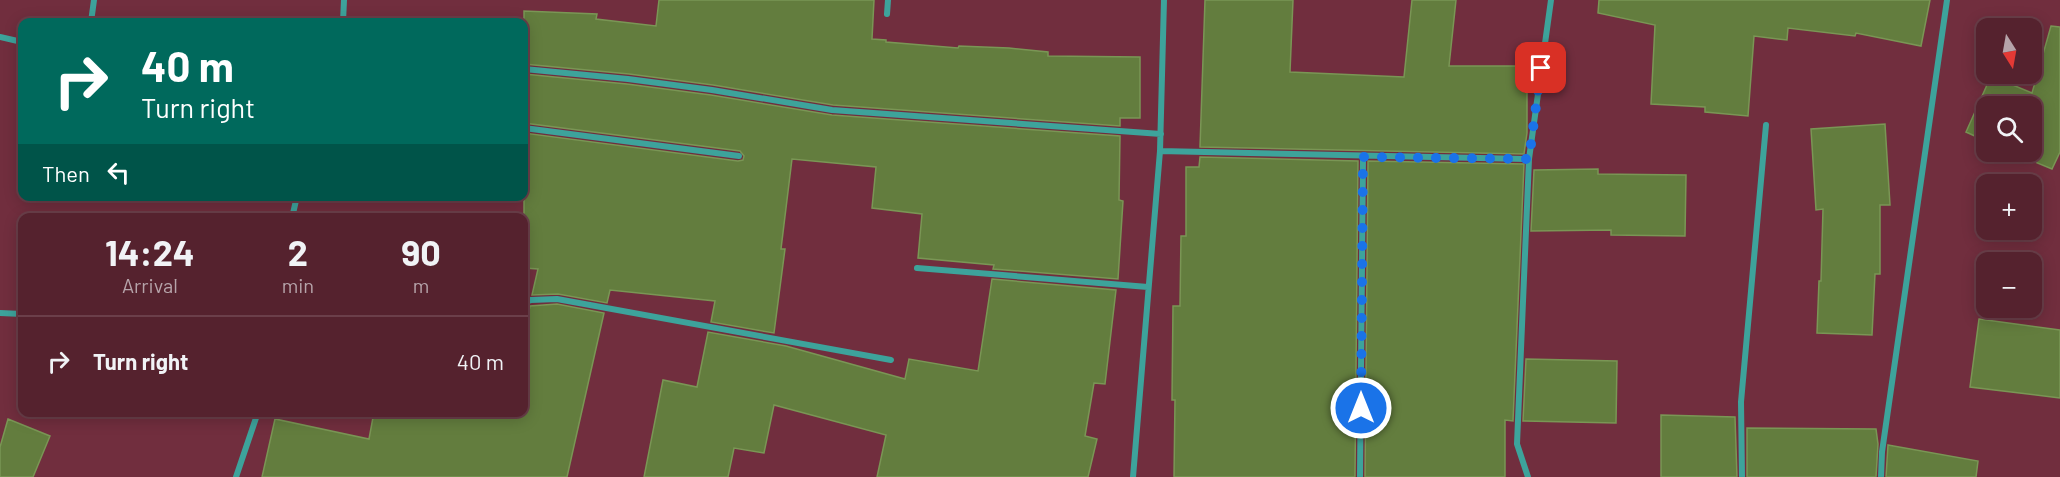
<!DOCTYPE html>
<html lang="en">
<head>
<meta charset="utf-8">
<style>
	:root { --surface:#55222e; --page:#5e2f3a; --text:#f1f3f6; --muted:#b6a4aa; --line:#6b3f4a }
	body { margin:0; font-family:Barlow,sans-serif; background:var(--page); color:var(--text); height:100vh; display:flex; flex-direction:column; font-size:22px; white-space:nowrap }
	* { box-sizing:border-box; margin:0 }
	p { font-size:20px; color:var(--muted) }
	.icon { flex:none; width:33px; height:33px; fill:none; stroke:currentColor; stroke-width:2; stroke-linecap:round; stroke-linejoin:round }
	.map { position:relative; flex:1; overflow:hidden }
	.side { position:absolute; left:18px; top:213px; width:510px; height:204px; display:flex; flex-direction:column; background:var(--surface); border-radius:12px; box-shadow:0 3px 15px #0003,0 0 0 2px var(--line) }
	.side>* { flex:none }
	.hud { position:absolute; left:18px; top:18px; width:510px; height:183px; border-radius:12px; box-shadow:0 3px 15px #0003,0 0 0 2px var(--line); background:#00695c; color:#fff; overflow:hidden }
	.needle { width:39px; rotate:169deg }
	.buttons { position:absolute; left:1976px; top:18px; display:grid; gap:12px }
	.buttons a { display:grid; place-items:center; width:66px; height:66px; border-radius:12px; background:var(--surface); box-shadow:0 3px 15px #0003,0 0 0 2px var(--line); font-size:30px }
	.pin { position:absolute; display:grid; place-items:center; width:51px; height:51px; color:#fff; margin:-26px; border-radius:12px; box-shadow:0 3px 9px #0006 }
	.me { position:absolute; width:66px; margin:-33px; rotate:0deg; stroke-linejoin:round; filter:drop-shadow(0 0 4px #0008) }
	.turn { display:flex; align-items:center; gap:21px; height:126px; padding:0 24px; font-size:27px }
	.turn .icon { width:78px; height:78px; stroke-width:2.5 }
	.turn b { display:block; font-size:42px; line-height:51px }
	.then { display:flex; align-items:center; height:57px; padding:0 24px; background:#0003; gap:12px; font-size:22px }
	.eta { display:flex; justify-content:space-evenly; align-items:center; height:102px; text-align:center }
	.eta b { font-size:36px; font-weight:700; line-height:42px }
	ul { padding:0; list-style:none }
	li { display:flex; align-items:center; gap:18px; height:90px; padding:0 24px; border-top:2px solid var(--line) }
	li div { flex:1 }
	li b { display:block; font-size:22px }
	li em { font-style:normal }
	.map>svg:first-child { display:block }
</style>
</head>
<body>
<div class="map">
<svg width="2060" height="477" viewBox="0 0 2060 477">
	<rect width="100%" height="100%" fill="#712e3e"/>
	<!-- building -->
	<path fill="#637d3e" stroke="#7a9655" stroke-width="1.5" d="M659 0H874L872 39 886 40V42L958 48 959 46 1009 48 1048 52V56L1140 57V118H1120V126L833 105 713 85 629 74 524 64V11L597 14 596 19 656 26Z
		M1205 0H1293L1290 72 1404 77 1412 0H1456L1449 66H1527V133L1524 154 1200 147Z
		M1599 0H1930L1921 46 1856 33 1855 36 1788 28 1787 40 1754 36 1748 116 1705 112V107L1651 104 1655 25 1598 13Z
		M2051 26 2060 27V152L2052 169 2011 152H2031V106H1986V141L1966 132 1991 76 2032 93Z
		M524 74 627 84 711 95 832 115 1120 136 1119 200 1123 201 1118 279 993 269 994 265 918 258 922 214 872 208 876 167 792 159 781 249H785L774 333 711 322 715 301 610 290 607 303 558 294 532 295 538 269 524 268V133L738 161 743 160 744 156 740 151 524 123Z
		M1885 124 1890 205H1880V274H1875L1872 335 1817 333 1819 281H1821L1823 209 1816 210 1811 129Z
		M1200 157 1358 161 1355 477H1174L1175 400H1172L1173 306H1180L1181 236H1186V167H1199Z
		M1368 161 1524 164 1513 421 1505 420V477H1365Z
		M1598 169V174L1686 175 1685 236 1611 235V230L1531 231 1534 170Z
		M992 279 1116 290 1105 384 1094 383 1085 436 1097 439 1088 477H877L886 435 774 405 764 453 734 448 728 477H644L663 380 697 387 708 332 786 346 905 379 909 359 978 371Z
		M557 304 604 313 567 477H262L275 419 369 439 374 412H524V333L530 306Z
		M1979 319 2060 330V398L1970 387Z
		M1526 359 1617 361 1616 423 1523 421Z
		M1661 415 1735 417 1737 477H1661Z
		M8 419 50 436 33 477H0V447Z
		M1747 428 1876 429 1878 444 1876 477H1747Z
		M1888 445 1978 461 1976 477H1886Z"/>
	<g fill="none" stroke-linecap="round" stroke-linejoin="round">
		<!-- street -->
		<path stroke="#3da39b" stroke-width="6" d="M887 14 888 0
			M91 22 94 0
			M343 22 344 0
			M0 37 22 42
			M524 69 628 79 712 90 832 110 1161 134
			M524 128 739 156
			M1160 151 1529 159
			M292 218 297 196
			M917 268 1148 287
			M524 302 531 300 557 299 891 360
			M0 313 22 314
			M236 477 258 412
			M1133 477 1160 151 1164 0
			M1360 477 1363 157
			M1528 477 1517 444 1529 159 1551 0
			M1742 477 1741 402 1766 125
			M1881 477 1882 452 1947 0"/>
	</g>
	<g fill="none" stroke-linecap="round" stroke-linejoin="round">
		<!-- route -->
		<path stroke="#1a73e8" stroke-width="10" stroke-dasharray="0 18" d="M1361 408 1363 157 1529 159 1541 68"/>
	</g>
</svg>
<div class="buttons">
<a><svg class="needle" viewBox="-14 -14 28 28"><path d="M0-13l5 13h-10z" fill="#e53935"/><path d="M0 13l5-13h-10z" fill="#b6a4aa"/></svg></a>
<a><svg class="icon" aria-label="search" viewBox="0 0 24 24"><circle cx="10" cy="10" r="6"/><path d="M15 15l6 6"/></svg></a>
<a>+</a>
<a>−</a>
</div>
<div class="pin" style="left:1541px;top:68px;background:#d93025"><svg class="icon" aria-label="arrive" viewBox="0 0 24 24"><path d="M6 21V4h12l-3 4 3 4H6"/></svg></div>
<svg class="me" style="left:1361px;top:408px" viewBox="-20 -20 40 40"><circle r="17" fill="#1a73e8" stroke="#fff" stroke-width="3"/><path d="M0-11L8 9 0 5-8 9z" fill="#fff"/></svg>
<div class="hud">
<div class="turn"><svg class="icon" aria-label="right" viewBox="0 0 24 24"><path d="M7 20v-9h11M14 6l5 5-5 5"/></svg><div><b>40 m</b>Turn right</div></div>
<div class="then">Then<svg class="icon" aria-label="left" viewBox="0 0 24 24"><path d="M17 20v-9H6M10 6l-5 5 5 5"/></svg></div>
</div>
<section class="side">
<div class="eta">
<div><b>14:24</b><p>Arrival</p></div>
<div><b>2</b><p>min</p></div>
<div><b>90</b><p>m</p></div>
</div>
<ul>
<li><svg class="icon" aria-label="right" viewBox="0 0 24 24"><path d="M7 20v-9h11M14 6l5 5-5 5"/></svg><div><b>Turn right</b></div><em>40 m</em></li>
</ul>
</section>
</div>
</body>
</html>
